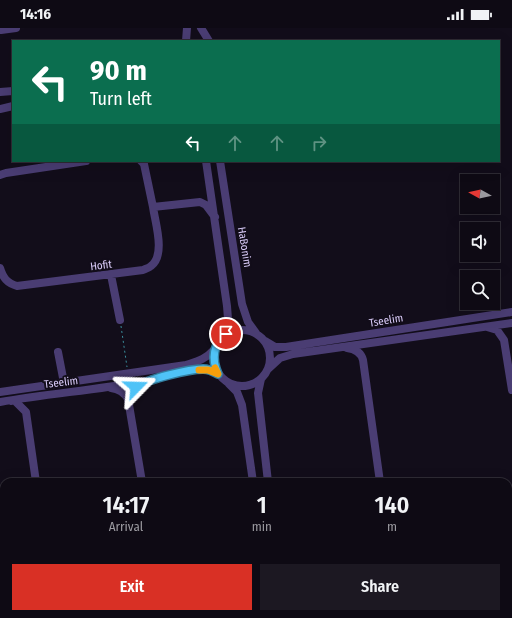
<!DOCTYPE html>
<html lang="en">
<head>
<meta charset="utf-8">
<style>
	:root { --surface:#0e0a14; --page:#1c1822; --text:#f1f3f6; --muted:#9b9aa0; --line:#2e2b34; --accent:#d93025 }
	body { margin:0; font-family:"Fira Sans Condensed",sans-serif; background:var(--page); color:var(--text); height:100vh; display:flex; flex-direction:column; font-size:15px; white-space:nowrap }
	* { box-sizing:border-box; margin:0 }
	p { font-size:13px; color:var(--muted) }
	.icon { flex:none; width:22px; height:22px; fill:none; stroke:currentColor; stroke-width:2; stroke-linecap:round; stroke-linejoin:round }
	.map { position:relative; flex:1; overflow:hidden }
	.panel { position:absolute; left:0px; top:450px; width:512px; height:140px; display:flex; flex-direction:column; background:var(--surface); border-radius:12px 12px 0 0; box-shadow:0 4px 16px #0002,0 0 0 1px var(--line) }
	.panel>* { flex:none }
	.banner { position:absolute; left:12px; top:12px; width:488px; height:122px; border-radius:0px; box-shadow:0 4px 16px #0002,0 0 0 1px var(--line); background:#0b6e4f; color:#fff; overflow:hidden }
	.needle { width:26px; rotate:278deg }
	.tools { position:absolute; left:460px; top:146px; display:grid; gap:8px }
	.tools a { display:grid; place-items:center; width:40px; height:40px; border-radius:0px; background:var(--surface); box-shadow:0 4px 16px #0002,0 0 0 1px var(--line); font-size:20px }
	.pin { position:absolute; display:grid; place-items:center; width:34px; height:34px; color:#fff; margin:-17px; border:2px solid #fff; border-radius:50%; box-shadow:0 1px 4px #0007 }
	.me { position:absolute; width:44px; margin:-22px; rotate:68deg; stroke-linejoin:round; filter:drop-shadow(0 0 3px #0008) }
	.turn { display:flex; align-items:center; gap:14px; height:84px; padding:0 12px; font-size:18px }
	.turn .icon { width:52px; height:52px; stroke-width:2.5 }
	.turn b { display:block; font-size:28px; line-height:34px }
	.lanes { display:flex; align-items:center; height:38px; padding:0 12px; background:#0003; justify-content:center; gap:20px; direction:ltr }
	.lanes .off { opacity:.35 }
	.eta { display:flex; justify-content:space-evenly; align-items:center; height:68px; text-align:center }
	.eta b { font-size:24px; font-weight:600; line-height:28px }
	.button { display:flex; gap:8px; margin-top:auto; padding:8px 12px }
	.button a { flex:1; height:46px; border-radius:0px; background:var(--accent); color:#fff; font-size:16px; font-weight:600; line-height:46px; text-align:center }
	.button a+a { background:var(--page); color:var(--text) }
	.status { display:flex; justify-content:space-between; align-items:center; height:28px; padding:0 20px; background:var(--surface); direction:ltr }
	.status svg { height:11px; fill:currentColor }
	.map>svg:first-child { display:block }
</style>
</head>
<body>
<div class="status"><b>14:16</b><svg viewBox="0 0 49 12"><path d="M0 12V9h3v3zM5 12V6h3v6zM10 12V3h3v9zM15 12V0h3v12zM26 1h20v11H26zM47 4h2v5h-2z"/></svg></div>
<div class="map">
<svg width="512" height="590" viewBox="0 0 512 590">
	<rect width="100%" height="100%" fill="#120d1a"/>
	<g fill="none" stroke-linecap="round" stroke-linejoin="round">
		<!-- stream -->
		<path stroke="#0d1332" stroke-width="2" d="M404 586V590"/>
		<!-- path -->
		<path stroke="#3a909e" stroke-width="1" stroke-dasharray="2 3" stroke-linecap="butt" d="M121 298 127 339"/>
		<!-- minor -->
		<path stroke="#4a3d73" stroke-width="8" d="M201 0 209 13
			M1 2 16 0
			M186 13 187 0
			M0 64 13 63
			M0 81 13 78
			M141 133 144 136 153 179
			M206 133 227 278 228 291 226 306
			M220 133 242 276 248 294 256 305
			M0 147 6 145 86 133
			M0 240C3 250 7 255 17 258L143 242C145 241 149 240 151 238 166 227 155 194 153 179L200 174 206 177 215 189
			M111 247 120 292
			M487 299 497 302 504 312 512 362
			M214 330a28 28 0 1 1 56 0a28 28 0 1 1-56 0Z
			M265 313 275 319H286L512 284
			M347 320C355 321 361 324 363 332L380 454
			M58 324 64 355
			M268 341 280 330 293 326 512 295
			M261 351 258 365 268 454
			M229 356 237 364 242 377 253 454
			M111 360C119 361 124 364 128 371L142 454
			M0 364 186 337C198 333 206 331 214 322
			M11 373 14 372 26 384 36 454
			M0 374C47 366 94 362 140 354 161 351 182 341 203 341 209 341 213 343 218 346
			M508 546 512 545
			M54 586 55 590
			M164 586 165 590
			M264 586 268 590
			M192 590 214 586
			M288 590 292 586"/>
	</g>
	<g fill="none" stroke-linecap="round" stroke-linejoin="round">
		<!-- route casing -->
		<g stroke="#337fa1" stroke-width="10">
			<path id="route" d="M136 359C148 351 189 341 203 341 208 341 213 343 218 346 211 330 213 317 226 306"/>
		</g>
		<!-- route -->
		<use href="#route" stroke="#4fc3f7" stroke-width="7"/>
		<!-- slow -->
		<path stroke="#f59e0b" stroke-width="7" d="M199 342H208L218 346 215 340"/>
	</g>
	<g text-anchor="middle" stroke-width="4" stroke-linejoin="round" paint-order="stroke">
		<!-- street labels -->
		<g font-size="11" fill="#daccf9" stroke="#120d1a">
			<text transform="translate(245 219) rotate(81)" y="4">HaBonim</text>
			<text transform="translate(101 237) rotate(-7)" y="4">Hofit</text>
			<text transform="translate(386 292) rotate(-9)" y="4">Tseelim</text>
			<text transform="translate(61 354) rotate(-7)" y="4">Tseelim</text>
		</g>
	</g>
</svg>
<div class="tools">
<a><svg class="needle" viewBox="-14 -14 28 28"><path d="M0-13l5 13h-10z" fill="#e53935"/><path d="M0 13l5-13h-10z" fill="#9b9aa0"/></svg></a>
<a><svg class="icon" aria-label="sound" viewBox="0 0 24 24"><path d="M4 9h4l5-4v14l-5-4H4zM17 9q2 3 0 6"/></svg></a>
<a><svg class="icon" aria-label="search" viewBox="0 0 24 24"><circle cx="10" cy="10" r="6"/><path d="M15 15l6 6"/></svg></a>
</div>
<div class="pin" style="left:226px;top:306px;background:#d93025"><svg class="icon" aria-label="arrive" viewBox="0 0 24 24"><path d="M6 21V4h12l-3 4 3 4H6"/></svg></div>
<svg class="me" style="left:136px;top:359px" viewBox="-20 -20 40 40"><path d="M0-17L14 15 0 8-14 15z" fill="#4fc3f7" stroke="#fff" stroke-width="4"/></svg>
<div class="banner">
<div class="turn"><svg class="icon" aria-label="left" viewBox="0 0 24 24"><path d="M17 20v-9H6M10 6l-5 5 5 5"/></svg><div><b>90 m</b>Turn left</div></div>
<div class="lanes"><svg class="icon" aria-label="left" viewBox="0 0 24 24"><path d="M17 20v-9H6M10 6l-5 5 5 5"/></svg><svg class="icon off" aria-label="ahead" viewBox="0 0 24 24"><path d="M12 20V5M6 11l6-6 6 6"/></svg><svg class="icon off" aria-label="ahead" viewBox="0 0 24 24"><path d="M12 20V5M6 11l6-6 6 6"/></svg><svg class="icon off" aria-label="right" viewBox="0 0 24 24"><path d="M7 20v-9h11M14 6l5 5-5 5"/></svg></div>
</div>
<section class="panel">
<div class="eta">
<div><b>14:17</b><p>Arrival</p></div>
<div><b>1</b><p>min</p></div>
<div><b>140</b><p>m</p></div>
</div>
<div class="button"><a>Exit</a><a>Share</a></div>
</section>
</div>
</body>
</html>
